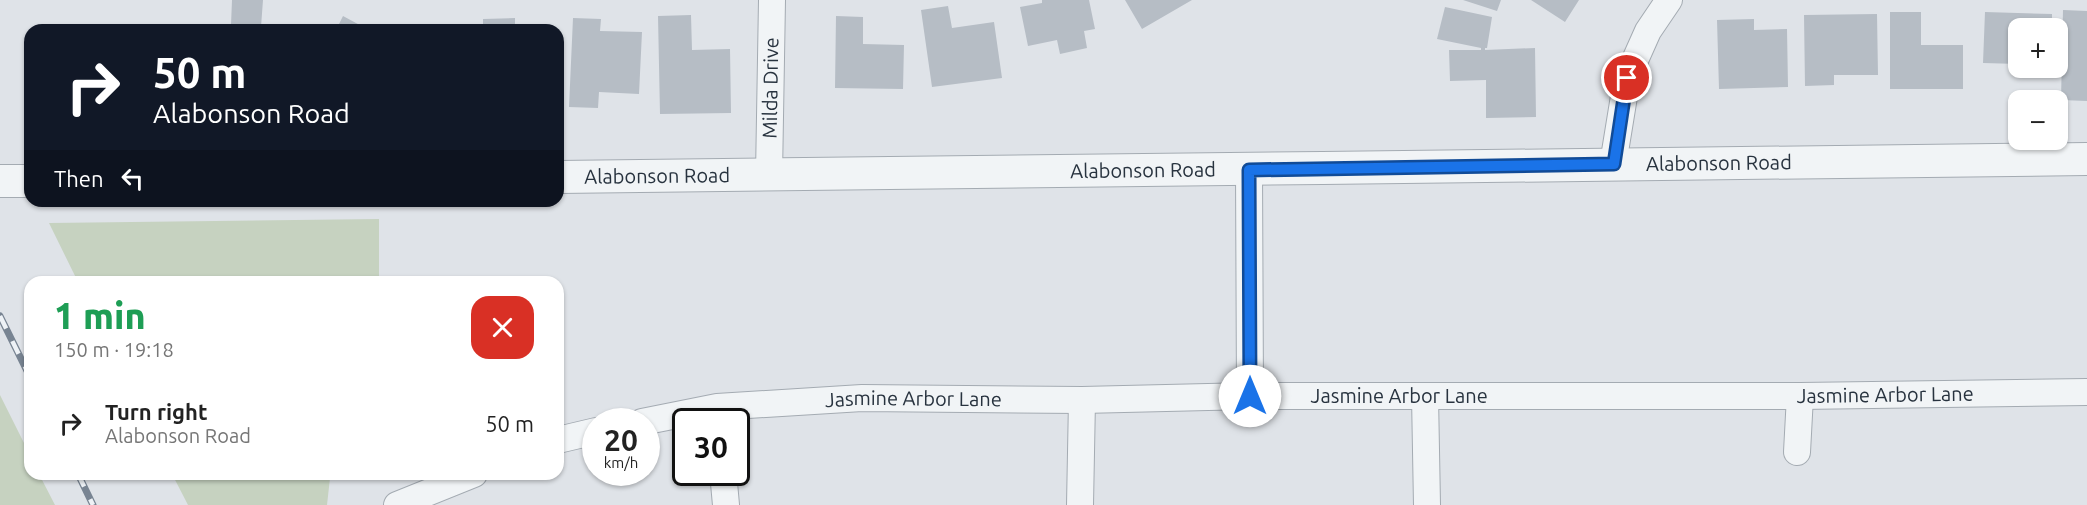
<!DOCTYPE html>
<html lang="en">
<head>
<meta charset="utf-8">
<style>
	:root { --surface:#fff; --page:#f6f6f6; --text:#222; --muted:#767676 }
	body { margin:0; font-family:Ubuntu,sans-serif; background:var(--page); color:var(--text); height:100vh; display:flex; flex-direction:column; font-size:22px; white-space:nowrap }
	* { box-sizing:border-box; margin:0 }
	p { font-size:20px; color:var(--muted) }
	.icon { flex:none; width:33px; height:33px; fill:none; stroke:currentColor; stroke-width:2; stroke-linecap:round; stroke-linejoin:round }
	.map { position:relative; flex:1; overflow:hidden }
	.panel { position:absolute; left:24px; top:276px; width:540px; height:204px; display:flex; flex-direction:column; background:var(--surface); border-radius:18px; box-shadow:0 2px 4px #0004 }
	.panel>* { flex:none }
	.guide { position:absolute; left:24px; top:24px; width:540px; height:183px; border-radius:18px; box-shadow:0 2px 4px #0004; background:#111827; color:#fff; overflow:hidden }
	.tools { position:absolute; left:2008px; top:18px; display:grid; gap:12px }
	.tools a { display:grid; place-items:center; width:60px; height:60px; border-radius:12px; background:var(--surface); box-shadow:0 2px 4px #0004; font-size:30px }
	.speed { position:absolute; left:582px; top:408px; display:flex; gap:12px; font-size:30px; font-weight:700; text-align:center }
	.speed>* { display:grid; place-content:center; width:78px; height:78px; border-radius:50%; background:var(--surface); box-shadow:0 2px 4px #0004; line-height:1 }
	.speed small { font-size:15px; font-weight:400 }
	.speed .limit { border:3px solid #111; border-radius:9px; background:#fff; color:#111 }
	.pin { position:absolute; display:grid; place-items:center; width:51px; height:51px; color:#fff; margin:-26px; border:3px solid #fff; border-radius:50%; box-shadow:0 2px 6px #0007 }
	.me { position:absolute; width:66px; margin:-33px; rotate:0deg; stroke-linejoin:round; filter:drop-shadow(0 0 4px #0008) }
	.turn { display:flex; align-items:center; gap:21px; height:126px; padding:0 30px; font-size:27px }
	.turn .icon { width:78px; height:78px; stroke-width:2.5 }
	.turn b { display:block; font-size:42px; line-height:51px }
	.then { display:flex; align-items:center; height:57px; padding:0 30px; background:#0003; gap:12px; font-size:22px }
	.round { display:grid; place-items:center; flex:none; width:63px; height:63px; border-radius:18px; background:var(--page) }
	.overview { display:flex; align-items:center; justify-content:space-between; height:102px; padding:0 30px }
	h1 { font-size:36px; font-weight:800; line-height:45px; color:#1e9e55 }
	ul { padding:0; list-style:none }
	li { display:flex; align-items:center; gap:18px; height:90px; padding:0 30px }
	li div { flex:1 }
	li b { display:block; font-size:22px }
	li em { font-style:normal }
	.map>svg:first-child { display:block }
</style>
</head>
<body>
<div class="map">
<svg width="2087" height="505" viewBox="0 0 2087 505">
	<rect width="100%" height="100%" fill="#dfe3e8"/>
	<!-- green -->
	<path fill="#c6d2c0" d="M379 219V282H78L49 223Z
		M0 395 30 455V474H39L55 505H0Z
		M172 474H333L330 478 327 505H188Z"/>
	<!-- building -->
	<path fill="#b6bdc5" d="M232 0H263L261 27 231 25Z
		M1042 0H1089L1095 29 1084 31 1087 48 1060 54 1057 40 1028 46 1020 7 1042 3Z
		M1125 0H1192L1142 29Z
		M1463 0H1501L1497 11Z
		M1531 0H1579L1565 22Z
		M948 6 952 28 994 22 1002 78 932 87 921 10Z
		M1445 7 1492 17 1487 48H1485V50L1535 48 1536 117 1486 118V80L1450 81 1449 50H1481V48L1437 39Z
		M2063 10 2087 11V101L2061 100Z
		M1890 12H1921V45H1963V89H1890Z
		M1985 12 2052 14V28H2019V64L1983 63Z
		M1877 14 1878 75H1834V85L1805 86 1804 15Z
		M691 15 692 50 730 49 731 113 660 114 658 16Z
		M343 16 369 30H336Z
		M836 16 863 17V44L904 45 903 89 835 88Z
		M515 18V30H483V19Z
		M573 18 601 19 600 31 642 32 639 94 599 92 598 108 569 107Z
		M1754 19V30L1787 29 1788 87 1719 89 1717 20Z"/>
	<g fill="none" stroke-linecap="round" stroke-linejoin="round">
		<!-- minor casing -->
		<g stroke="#a4abb2" stroke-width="28">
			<g id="minor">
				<path d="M1613 164 1627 78 1648 31 1669 0"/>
				<path d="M1249 170 1250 396"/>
				<path id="s1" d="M769 175 772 0"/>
				<path d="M1425 396 1427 505"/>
				<path id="s2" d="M642 422 717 407 862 398 1082 400 1250 396H1800L2087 392"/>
				<path d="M558 440 596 431"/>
				<path d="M1797 452 1800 396"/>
				<path d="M723 472 726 505"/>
				<path d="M397 505 474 474"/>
				<path d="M1080 505 1082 400"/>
			</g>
		</g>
		<!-- tertiary casing -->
		<g stroke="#a4abb2" stroke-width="34">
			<g id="tertiary">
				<path id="s3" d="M558 177C1068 172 1577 164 2087 159"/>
				<path d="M0 181H30"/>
			</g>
		</g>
		<!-- minor -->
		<use href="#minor" stroke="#f1f4f6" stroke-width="26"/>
		<!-- tertiary -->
		<use href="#tertiary" stroke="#f1f4f6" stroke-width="32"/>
		<!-- rail casing -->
		<g stroke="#788492" stroke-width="7">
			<path id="rail" d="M0 316 30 377
				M78 474 93 505"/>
		</g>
		<!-- rail -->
		<use href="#rail" stroke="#eef2f6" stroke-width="4.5" stroke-dasharray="14" stroke-linecap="butt"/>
	</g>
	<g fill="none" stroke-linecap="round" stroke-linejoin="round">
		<!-- route casing -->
		<g stroke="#114b97" stroke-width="15">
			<path id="route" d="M1250 396 1249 170 1614 164 1627 78"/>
		</g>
		<!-- route -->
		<use href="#route" stroke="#1a73e8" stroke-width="10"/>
	</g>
	<g text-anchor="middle" stroke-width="5" stroke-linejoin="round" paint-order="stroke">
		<!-- street labels -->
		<g font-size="20" fill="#28333f" stroke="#eef2f6">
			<text dy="7" stroke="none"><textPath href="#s1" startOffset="87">Milda Drive</textPath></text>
			<text dy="7" stroke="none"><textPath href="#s3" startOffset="1161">Alabonson Road</textPath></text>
			<text dy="7" stroke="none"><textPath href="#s3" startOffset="585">Alabonson Road</textPath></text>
			<text dy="7" stroke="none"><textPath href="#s3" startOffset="99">Alabonson Road</textPath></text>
			<text dy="7" stroke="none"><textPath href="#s2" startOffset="1245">Jasmine Arbor Lane</textPath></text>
			<text dy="7" stroke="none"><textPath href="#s2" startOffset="759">Jasmine Arbor Lane</textPath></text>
			<text dy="7" stroke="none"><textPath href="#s2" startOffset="273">Jasmine Arbor Lane</textPath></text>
		</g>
	</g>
</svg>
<div class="tools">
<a>+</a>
<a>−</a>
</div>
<div class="speed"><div>20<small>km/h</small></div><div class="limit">30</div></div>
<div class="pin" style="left:1627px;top:78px;background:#d93025"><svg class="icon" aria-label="arrive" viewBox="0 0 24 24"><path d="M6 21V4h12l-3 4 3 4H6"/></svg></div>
<svg class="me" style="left:1250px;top:396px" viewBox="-20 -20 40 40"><circle r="19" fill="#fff"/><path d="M0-13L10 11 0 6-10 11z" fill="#1a73e8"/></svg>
<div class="guide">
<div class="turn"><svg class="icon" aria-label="right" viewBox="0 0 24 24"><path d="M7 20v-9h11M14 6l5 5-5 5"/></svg><div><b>50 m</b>Alabonson Road</div></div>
<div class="then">Then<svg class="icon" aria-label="left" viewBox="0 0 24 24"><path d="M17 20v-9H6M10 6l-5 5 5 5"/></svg></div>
</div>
<section class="panel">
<div class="overview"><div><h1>1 min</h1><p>150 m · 19:18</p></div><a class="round" style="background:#d93025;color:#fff"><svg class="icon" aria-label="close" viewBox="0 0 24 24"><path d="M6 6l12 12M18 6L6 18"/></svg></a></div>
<ul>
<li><svg class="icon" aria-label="right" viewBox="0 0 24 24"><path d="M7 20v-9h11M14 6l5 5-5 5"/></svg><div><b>Turn right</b><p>Alabonson Road</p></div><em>50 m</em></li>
</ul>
</section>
</div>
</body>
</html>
